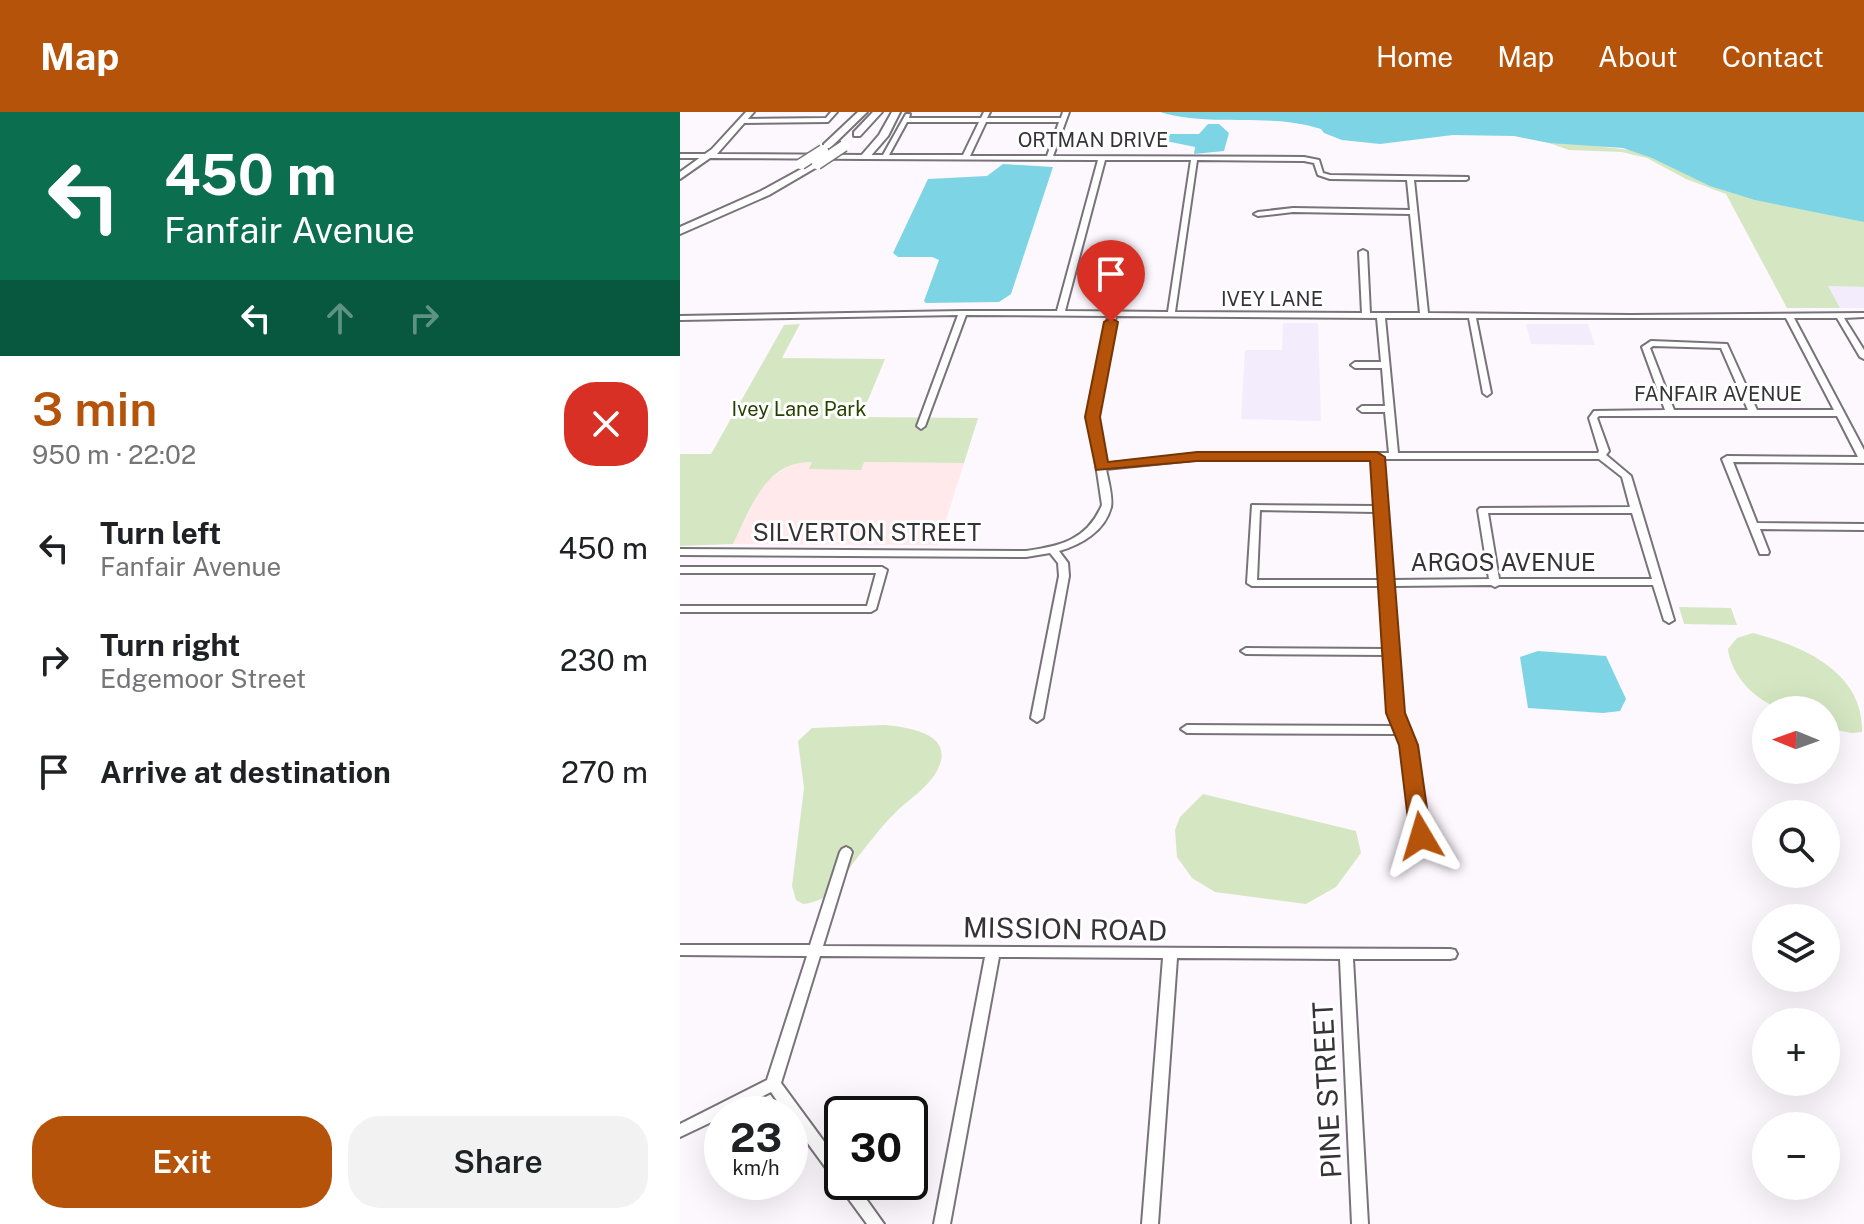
<!DOCTYPE html>
<html lang="en">
<head>
<meta charset="utf-8">
<style>
	:root { --surface:#fff; --page:#f2f2f2; --text:#202124; --muted:#757577; --accent:#b45309 }
	body { margin:0; font-family:"Public Sans",sans-serif; background:var(--page); color:var(--text); height:100vh; display:flex; flex-direction:column; font-size:30px; white-space:nowrap }
	* { box-sizing:border-box; margin:0 }
	p { font-size:26px; color:var(--muted) }
	.icon { flex:none; width:44px; height:44px; fill:none; stroke:currentColor; stroke-width:2; stroke-linecap:round; stroke-linejoin:round }
	.map { position:relative; flex:1; overflow:hidden }
	.panel { display:flex; flex-direction:column; background:var(--surface); width:680px }
	.panel>* { flex:none }
	.banner { background:#0b6e4f; color:#fff; overflow:hidden }
	.needle { width:52px; rotate:271deg }
	.tools { position:absolute; left:1072px; top:584px; display:grid; gap:16px }
	.tools a { display:grid; place-items:center; width:88px; height:88px; border-radius:50%; background:var(--surface); box-shadow:0 8px 32px #0002; font-size:40px }
	.speed { position:absolute; left:24px; top:984px; display:flex; gap:16px; font-size:40px; font-weight:700; text-align:center }
	.speed>* { display:grid; place-content:center; width:104px; height:104px; border-radius:50%; background:var(--surface); box-shadow:0 8px 32px #0002; line-height:1 }
	.speed small { font-size:20px; font-weight:400 }
	.speed .limit { border:4px solid #111; border-radius:12px; background:#fff; color:#111 }
	.pin { position:absolute; display:grid; place-items:center; width:68px; height:68px; color:#fff; margin:-82px -34px; border-radius:50% 50% 50% 0; rotate:-45deg; box-shadow:0 0 8px #0007 }
	.pin .icon { rotate:45deg }
	.me { position:absolute; width:88px; margin:-44px; rotate:353deg; stroke-linejoin:round; filter:drop-shadow(0 0 6px #0008) }
	.turn { display:flex; align-items:center; gap:28px; height:168px; padding:0 32px; font-size:36px }
	.turn .icon { width:104px; height:104px; stroke-width:2.5 }
	.turn b { display:block; font-size:56px; line-height:68px }
	.lanes { display:flex; align-items:center; height:76px; padding:0 32px; background:#0003; justify-content:center; gap:40px; direction:ltr }
	.lanes .off { opacity:.35 }
	.round { display:grid; place-items:center; flex:none; width:84px; height:84px; border-radius:32px; background:var(--page) }
	.summary { display:flex; align-items:center; justify-content:space-between; height:136px; padding:0 32px }
	h1 { font-size:48px; font-weight:600; line-height:60px; color:var(--accent) }
	.action { display:flex; gap:16px; margin-top:auto; padding:16px 32px }
	.action a { flex:1; height:92px; border-radius:32px; background:var(--accent); color:#fff; font-size:32px; font-weight:600; line-height:92px; text-align:center }
	.action a+a { background:var(--page); color:var(--text) }
	ul { padding:0; list-style:none }
	li { display:flex; align-items:center; gap:24px; height:112px; padding:0 32px }
	li div { flex:1 }
	li b { display:block; font-size:30px }
	li em { font-style:normal }
	header { display:flex; align-items:center; gap:48px; box-sizing:border-box; height:112px; padding:0 40px; background:var(--accent); color:#fff }
	header strong { font-size:38px }
	nav { display:flex; gap:44px; margin-inline-start:auto; font-size:28px }
	main { display:flex; flex:1; min-height:0 }
	.map>svg:first-child { display:block }
</style>
</head>
<body>
<header>
<strong>Map</strong>
<nav><a>Home</a><a>Map</a><a>About</a><a>Contact</a></nav>
</header>
<main>
<section class="panel">
<div class="banner">
<div class="turn"><svg class="icon" aria-label="left" viewBox="0 0 24 24"><path d="M17 20v-9H6M10 6l-5 5 5 5"/></svg><div><b>450 m</b>Fanfair Avenue</div></div>
<div class="lanes"><svg class="icon" aria-label="left" viewBox="0 0 24 24"><path d="M17 20v-9H6M10 6l-5 5 5 5"/></svg><svg class="icon off" aria-label="ahead" viewBox="0 0 24 24"><path d="M12 20V5M6 11l6-6 6 6"/></svg><svg class="icon off" aria-label="right" viewBox="0 0 24 24"><path d="M7 20v-9h11M14 6l5 5-5 5"/></svg></div>
</div>
<div class="summary"><div><h1>3 min</h1><p>950 m · 22:02</p></div><a class="round" style="background:#d93025;color:#fff"><svg class="icon" aria-label="close" viewBox="0 0 24 24"><path d="M6 6l12 12M18 6L6 18"/></svg></a></div>
<ul>
<li><svg class="icon" aria-label="left" viewBox="0 0 24 24"><path d="M17 20v-9H6M10 6l-5 5 5 5"/></svg><div><b>Turn left</b><p>Fanfair Avenue</p></div><em>450 m</em></li>
<li><svg class="icon" aria-label="right" viewBox="0 0 24 24"><path d="M7 20v-9h11M14 6l5 5-5 5"/></svg><div><b>Turn right</b><p>Edgemoor Street</p></div><em>230 m</em></li>
<li><svg class="icon" aria-label="arrive" viewBox="0 0 24 24"><path d="M6 21V4h12l-3 4 3 4H6"/></svg><div><b>Arrive at destination</b></div><em>270 m</em></li>
</ul>
<div class="action"><a>Exit</a><a>Share</a></div>
</section>
<div class="map">
<svg width="1184" height="1112" viewBox="0 0 1184 1112">
	<rect width="100%" height="100%" fill="#fdf7fe"/>
	<!-- commercial -->
	<path fill="#f3ecfd" d="M1147 174 1184 175V196H1160Z
		M603 211H638L641 309 561 307 565 238H602Z
		M846 212H908L915 233 851 232Z"/>
	<!-- education -->
	<path fill="#ffe9ea" d="M113 350H133L130 357 184 350 284 351 258 433 53 432 82 373Z"/>
	<!-- green -->
	<path fill="#d4e7c2" d="M869 31H893L957 39 1043 78 1184 110V175L1148 174 1160 196H1107L1046 82 1006 67 967 46 942 40 889 38Z
		M120 212 102 246 205 247 181 305 298 306 284 351 184 350 181 358 129 357 132 350C85 349 71 396 53 432L0 434V342H31L104 213Z
		M999 495 1051 496 1057 513 1004 512Z
		M1073 521C1114 532 1184 556 1182 620L1172 621 1146 616V598C1134 598 1119 600 1107 598 1079 593 1051 565 1048 537L1057 526Z
		M204 613C227 615 277 621 257 659 247 677 227 688 213 703 200 716 188 732 177 746 160 768 153 789 123 792L116 788 112 774 124 676 118 629 132 616Z
		M523 682 676 719 681 741 656 775 626 792 535 780 512 766 497 745 495 718 500 705Z"/>
	<!-- water -->
	<path fill="#7dd4e4" d="M480 0H1184V110L1075 88 1030 74 972 46 943 36 869 31 834 24 773 23 700 32 662 28 644 21 641 17C589 0 533 16 480 0Z
		M528 12H539L549 21 544 39 514 42 515 35 481 28 485 22H519Z
		M323 52 373 55 331 182 319 190 246 191 244 189 259 148 252 145H218L213 141 248 67 307 64Z
		M858 539 926 544 946 587 940 599 923 601 848 596 840 545Z"/>
	<g fill="none" stroke-linecap="round" stroke-linejoin="round">
		<!-- minor casing -->
		<g stroke="#787379" stroke-width="4">
			<path id="minor" d="M151 0H157L148 10 64 11 61 9 64 7 146 6Z
				M304 0H310L307 6H381L383 0H389L373 44 624 45 639 48 643 61 650 63 788 65V67L786 68H734L748 201 951 203 1184 201V205L1164 206 1184 238V247L1180 245 1157 206H1114L1184 338V351L1053 350 1077 411 1184 412V418L1080 417 1089 440 1088 442H1080L1042 347 1047 344 1178 345 1157 304H919L917 306 929 339 926 343 951 364 994 508 989 511 984 508 973 473H819L815 475 811 473 712 474 722 601 735 633 747 724 745 727H737L735 724 723 633 719 622 507 621 501 617 507 613 716 614 710 601 706 543 566 542 561 539 566 536 706 537 701 474H572L567 471 572 393 696 394 693 347H523L426 357C428 368 433 385 431 395 425 419 401 433 379 439L388 451 389 464 363 606 357 610 351 606 379 464 378 451 370 441 346 445 0 443V437L346 439C381 434 407 428 422 393L409 305 428 204 286 203 245 314 241 317 237 314 278 203 0 208V204L283 199H377L418 48 185 47 182 45 185 43H203L226 2H230L229 6H301ZM227 10H299L283 43H209ZM306 10H379L367 44H290ZM425 48H511L488 200 385 199ZM517 48 624 49 634 51 638 63 650 67 727 68 730 98 613 96 578 100 574 102 578 104 613 100 730 102 740 201H690L687 140 683 138 679 140 682 201 495 200ZM436 204 697 206 701 250H675L671 253 675 256H702L705 294H682L678 297 682 300H705L709 341H523L425 352 417 305ZM705 206H789L803 281 807 284 811 281 796 206H1106L1154 298H1077L1047 232 971 229 962 235 985 298 914 299 909 306 919 339 918 341H718ZM973 234 1041 236 1068 298H994L970 236ZM702 347H919L942 365 950 395 800 396 798 398 809 467 711 468ZM580 398 696 400 701 468H577ZM808 401H952L972 467H819Z
				M0 42H28L31 44 28 46H0Z
				M0 455H202L207 458 196 497 191 500H0V494H187L196 461H0Z
				M166 735 170 737 172 740 143 834 770 837 775 838 777 842 775 846 770 847H673L688 1112H672L660 847 497 846 478 1112H462L483 846 319 845 270 1112H254L305 845 140 844 101 971 162 1054V1070H174L204 1112H187L110 1007V1002H106L91 980 48 1002H42V1005L0 1025V1012L87 968 127 844 0 843V833H130L160 740 162 737Z"/>
		</g>
		<!-- major casing -->
		<g stroke="#787379" stroke-width="4">
			<path id="major" d="M66 0H74L37 42 185 43 189 45 185 47 30 46 0 67V60L32 37Z"/>
		</g>
		<!-- highway casing -->
		<g stroke="#787379" stroke-width="4">
			<path id="highway" d="M178 0H187L150 36H144V32Z
				M193 0H202L180 24H174V20Z
				M212 0H220L208 24 188 47H182L180 45 199 23Z
				M134 50 142 52 89 83 0 122V115L81 79Z"/>
		</g>
		<!-- minor -->
		<use href="#minor" fill="#fff" fill-rule="evenodd"/>
		<!-- major -->
		<use href="#major" fill="#fff" fill-rule="evenodd"/>
		<!-- highway -->
		<use href="#highway" fill="#fff" fill-rule="evenodd"/>
		<!-- highway-bridge casing -->
		<g stroke="#787379" stroke-width="13" stroke-linecap="butt">
			<path id="highway-bridge" d="M121 52 143 38
				M137 52 164 34"/>
		</g>
		<!-- highway-bridge -->
		<use href="#highway-bridge" stroke="#fff" stroke-width="10"/>
	</g>
	<!-- route -->
	<path fill="#b45309" stroke="#753606" stroke-width="2" d="M431 206 438 210 420 305 428 350 517 340H697L705 345 725 601 738 633 751 724 748 729H733L730 724 719 633 706 601 690 349H517L416 358 405 305 424 210Z"/>
	<g text-anchor="middle" stroke-width="6" stroke-linejoin="round" paint-order="stroke">
		<!-- far-street labels -->
		<g font-size="20" fill="#353336" stroke="#fff">
			<text x="413" y="35">ORTMAN DRIVE</text>
			<text x="592" y="194">IVEY LANE</text>
			<text x="1038" y="289">FANFAIR AVENUE</text>
		</g>
		<!-- far-park labels -->
		<g font-size="20" fill="#274100" stroke="#fff">
			<text x="119" y="304">Ivey Lane Park</text>
		</g>
		<!-- street labels -->
		<g font-size="24" fill="#353336" stroke="#fff">
			<text x="187" y="429">SILVERTON STREET</text>
			<text x="823" y="459">ARGOS AVENUE</text>
		</g>
		<!-- near-street labels -->
		<g font-size="28" fill="#353336" stroke="#fff">
			<text transform="translate(385 817) rotate(1)" y="10">MISSION ROAD</text>
			<text transform="translate(647 978) rotate(-93)" y="10">PINE STREET</text>
		</g>
	</g>
</svg>
<div class="tools">
<a><svg class="needle" viewBox="-14 -14 28 28"><path d="M0-13l5 13h-10z" fill="#e53935"/><path d="M0 13l5-13h-10z" fill="#757577"/></svg></a>
<a><svg class="icon" aria-label="search" viewBox="0 0 24 24"><circle cx="10" cy="10" r="6"/><path d="M15 15l6 6"/></svg></a>
<a><svg class="icon" aria-label="layers" viewBox="0 0 24 24"><path d="M12 4l9 5-9 5-9-5zM3 14l9 5 9-5"/></svg></a>
<a>+</a>
<a>−</a>
</div>
<div class="speed"><div>23<small>km/h</small></div><div class="limit">30</div></div>
<div class="pin" style="left:431px;top:210px;background:#d93025"><svg class="icon" aria-label="arrive" viewBox="0 0 24 24"><path d="M6 21V4h12l-3 4 3 4H6"/></svg></div>
<svg class="me" style="left:741px;top:724px" viewBox="-20 -20 40 40"><path d="M0-17L14 15 0 8-14 15z" fill="#b45309" stroke="#fff" stroke-width="4"/></svg>
</div>
</main>
</body>
</html>
